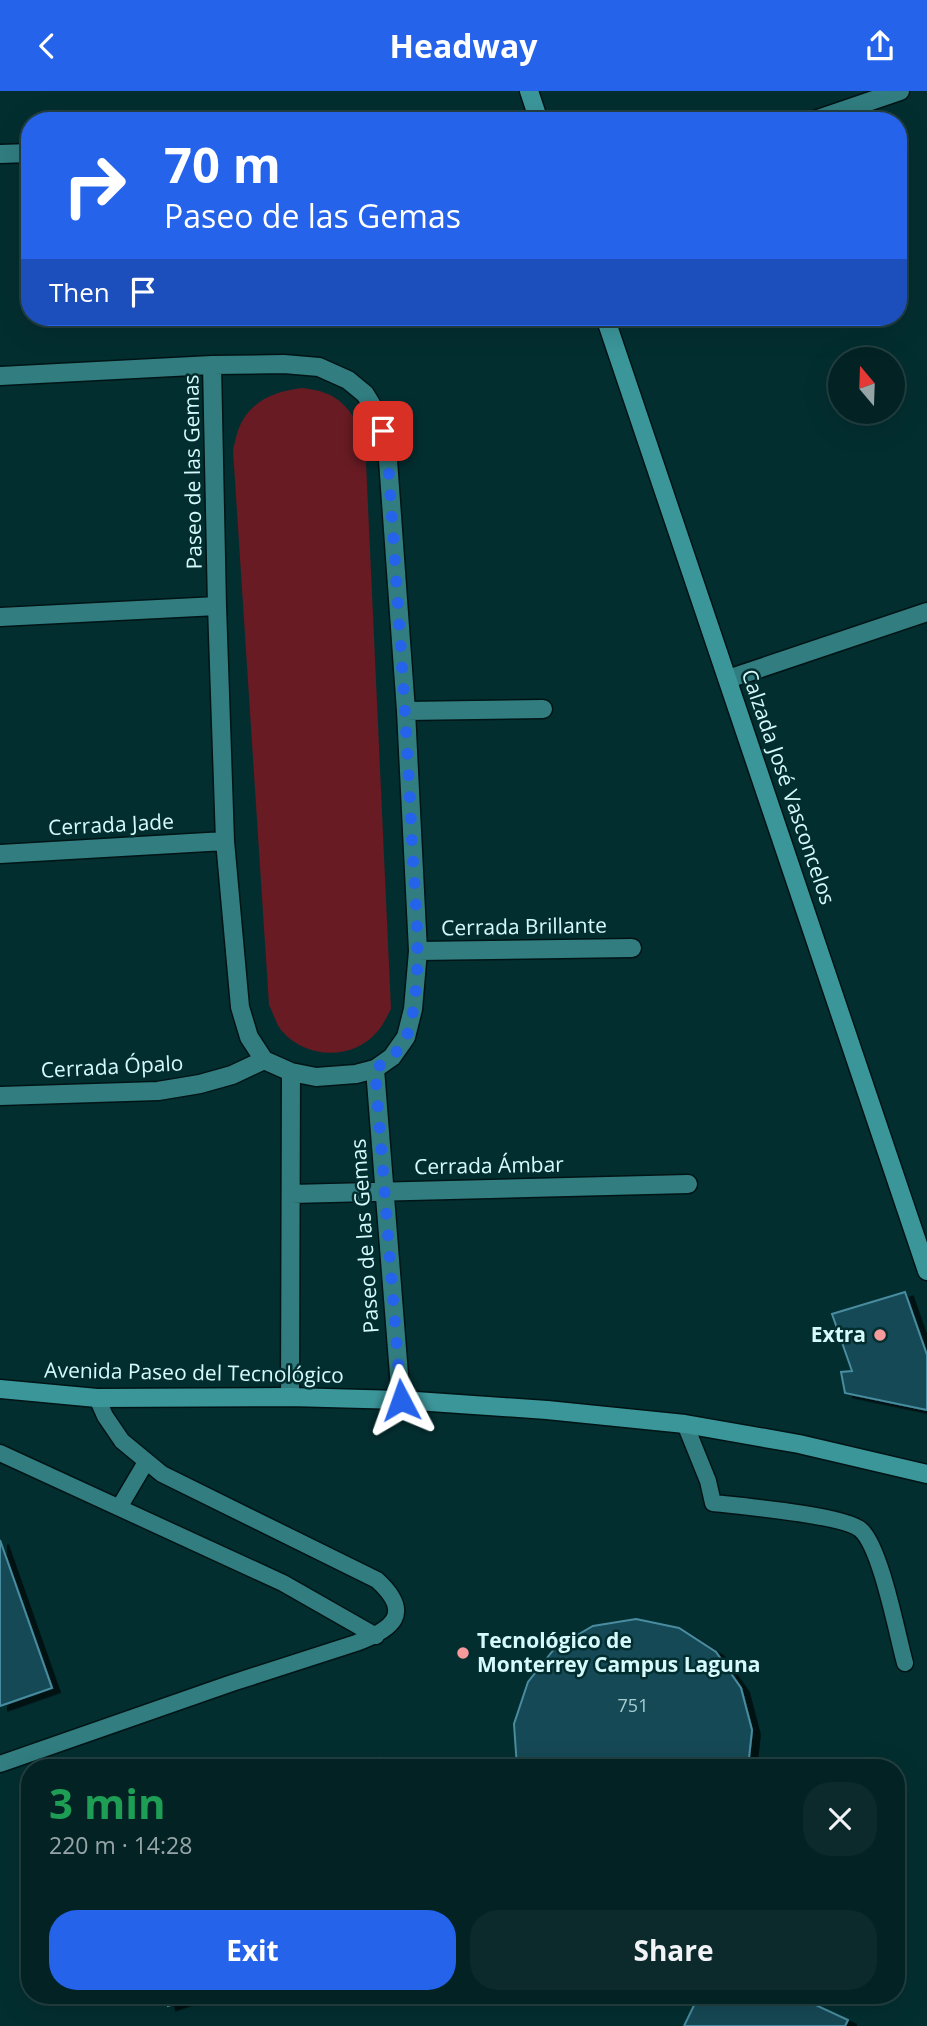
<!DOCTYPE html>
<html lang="en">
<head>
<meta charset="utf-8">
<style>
	:root { --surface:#022224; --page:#0c2a2c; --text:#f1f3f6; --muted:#96a4a6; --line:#233f41; --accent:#2563eb }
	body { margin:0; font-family:"Open Sans",sans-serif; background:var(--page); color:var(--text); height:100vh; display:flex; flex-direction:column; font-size:26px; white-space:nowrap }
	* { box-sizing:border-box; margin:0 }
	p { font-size:23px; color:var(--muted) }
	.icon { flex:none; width:38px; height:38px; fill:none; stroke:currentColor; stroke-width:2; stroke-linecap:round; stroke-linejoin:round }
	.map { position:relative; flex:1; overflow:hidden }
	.sheet { position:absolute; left:21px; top:1668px; width:884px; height:245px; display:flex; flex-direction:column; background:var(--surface); border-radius:28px; box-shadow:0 7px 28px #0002,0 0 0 2px var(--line) }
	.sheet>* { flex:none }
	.top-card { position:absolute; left:21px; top:21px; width:886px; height:214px; border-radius:28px; box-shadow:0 7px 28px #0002,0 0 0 2px var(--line); background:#2563eb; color:#fff; overflow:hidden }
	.needle { width:46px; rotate:341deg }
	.fabs { position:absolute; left:828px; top:256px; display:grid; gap:14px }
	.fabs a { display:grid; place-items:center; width:77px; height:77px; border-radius:50%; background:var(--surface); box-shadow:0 7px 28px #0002,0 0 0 2px var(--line); font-size:35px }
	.pin { position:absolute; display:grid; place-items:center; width:60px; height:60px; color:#fff; margin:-30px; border-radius:14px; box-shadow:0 4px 10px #0006 }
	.me { position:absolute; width:77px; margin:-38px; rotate:356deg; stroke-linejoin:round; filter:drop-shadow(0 0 5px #0008) }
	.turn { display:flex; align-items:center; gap:24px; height:147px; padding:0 28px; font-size:32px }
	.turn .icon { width:91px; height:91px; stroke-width:2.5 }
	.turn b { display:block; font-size:49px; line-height:60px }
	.then { display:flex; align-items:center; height:66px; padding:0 28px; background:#0003; gap:14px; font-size:26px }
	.round { display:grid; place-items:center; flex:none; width:74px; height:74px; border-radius:28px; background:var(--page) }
	.head { display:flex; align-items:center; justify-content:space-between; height:119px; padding:0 28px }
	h1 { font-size:42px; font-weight:700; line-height:52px; color:#1e9e55 }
	.button { display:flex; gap:14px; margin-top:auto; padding:14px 28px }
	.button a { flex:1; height:80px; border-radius:28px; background:var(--accent); color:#fff; font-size:28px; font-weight:700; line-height:80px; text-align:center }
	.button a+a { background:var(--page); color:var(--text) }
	header { display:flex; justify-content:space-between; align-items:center; height:91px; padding:0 28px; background:var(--accent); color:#fff; font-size:32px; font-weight:700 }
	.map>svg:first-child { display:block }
</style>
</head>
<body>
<header><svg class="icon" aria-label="back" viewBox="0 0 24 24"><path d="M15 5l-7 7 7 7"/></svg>Headway<svg class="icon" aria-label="share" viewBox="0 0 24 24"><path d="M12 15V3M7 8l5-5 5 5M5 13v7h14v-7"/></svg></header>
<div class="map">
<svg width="927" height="1935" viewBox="0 0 927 1935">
	<defs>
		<filter id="shadow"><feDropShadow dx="8" dy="4.5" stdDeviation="0" flood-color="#0009"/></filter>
	</defs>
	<rect width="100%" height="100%" fill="#032e30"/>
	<!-- green -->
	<path fill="#681b23" d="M302 297C309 298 318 299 325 302 346 309 358 331 365 350L391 918C387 925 383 935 377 941 352 970 305 968 281 939 276 932 273 922 269 914L233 359C235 352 236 344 239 337 250 310 275 300 302 297Z"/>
	<!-- building -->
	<path fill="#134956" stroke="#498b9f" stroke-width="2" filter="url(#shadow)" d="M905 1201 927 1264V1319L845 1302 841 1281 852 1280 832 1223Z
		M0 1449 52 1597 0 1615Z
		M636 1528 679 1537 716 1561 741 1597 752 1639 748 1676H517L514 1633 528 1591 555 1557 593 1535Z
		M380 1667 399 1676H374Z
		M165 1904H200L168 1915Z
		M699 1904H794L848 1929 845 1935H684Z"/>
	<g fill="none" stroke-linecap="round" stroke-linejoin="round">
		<!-- service casing -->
		<g stroke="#001415" stroke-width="19">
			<path id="service" d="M685 1333 708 1390 713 1412C740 1415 845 1424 861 1439 881 1457 897 1543 905 1572
				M0 1362 283 1492 376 1545
				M120 1415 146 1371
				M0 1673 232 1592 356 1552C394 1538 413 1522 377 1489L162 1383 122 1350 105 1325 97 1307"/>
		</g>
		<!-- minor casing -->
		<g stroke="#001415" stroke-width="21">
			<path id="minor" d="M812 30 900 0
				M0 63 30 62
				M0 285 212 274 284 273 319 276 348 289 365 303 379 326 387 355 406 620 418 860 413 918 406 946 392 966 375 978 356 983 316 986 291 981 264 969 249 946 240 916 225 750 217 515 212 274
				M0 526 217 515
				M728 588 927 521
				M406 620 543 618
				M0 763 225 750
				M418 860 632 857
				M375 978 401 1309
				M0 1005 158 1000 200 993 232 984 264 969
				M291 1103 688 1093
				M290 1306 291 981"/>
		</g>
		<!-- secondary casing -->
		<g stroke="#001415" stroke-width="21">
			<path id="secondary" d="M529 0 539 30
				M605 226 927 1180
				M0 1298 97 1307 290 1306 401 1309 547 1319 685 1333 799 1353 927 1383"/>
		</g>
		<!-- service -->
		<use href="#service" stroke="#317d80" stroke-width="16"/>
		<!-- minor -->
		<use href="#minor" stroke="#317d80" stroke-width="18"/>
		<!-- secondary -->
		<use href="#secondary" stroke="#3b969a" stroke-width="18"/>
	</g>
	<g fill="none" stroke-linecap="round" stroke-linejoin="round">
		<!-- route -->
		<path stroke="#2563eb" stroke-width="12" stroke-dasharray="0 21.6" d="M383 340 387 355C396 488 406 620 412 753 415 810 425 890 407 944 402 959 388 969 375 978L401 1309"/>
	</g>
	<!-- markers -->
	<g fill="#f59b9c" stroke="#032e30" stroke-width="2.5">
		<circle cx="880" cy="1244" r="7"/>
		<circle cx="463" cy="1562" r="7"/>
	</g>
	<g text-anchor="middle" stroke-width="5" stroke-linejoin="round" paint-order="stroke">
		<!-- number labels -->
		<g font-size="18" fill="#a5ced2">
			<text x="633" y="1621">751</text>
		</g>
		<!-- street labels -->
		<g font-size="21" fill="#d6fafb" stroke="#032e30">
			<text transform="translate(193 381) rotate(-91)" y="7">Paseo de las Gemas</text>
			<text transform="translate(788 696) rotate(71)" y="7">Calzada José Vasconcelos</text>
			<text transform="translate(111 734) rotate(-3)" y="7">Cerrada Jade</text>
			<text transform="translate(524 836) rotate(-1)" y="7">Cerrada Brillante</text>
			<text transform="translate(112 976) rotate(-3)" y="7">Cerrada Ópalo</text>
			<text transform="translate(489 1075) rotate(-1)" y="7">Cerrada Ámbar</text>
			<text transform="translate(365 1145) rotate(-94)" y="7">Paseo de las Gemas</text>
			<text transform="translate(194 1282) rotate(1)" y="7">Avenida Paseo del Tecnológico</text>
		</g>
		<!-- poi labels -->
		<g font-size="21" font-weight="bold" fill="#d6fafb" stroke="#032e30" text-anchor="end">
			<text x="866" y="1251">Extra</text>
			<text x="477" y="1557" text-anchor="start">Tecnológico de<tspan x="477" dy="24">Monterrey Campus Laguna</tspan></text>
		</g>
	</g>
</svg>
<div class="fabs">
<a><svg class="needle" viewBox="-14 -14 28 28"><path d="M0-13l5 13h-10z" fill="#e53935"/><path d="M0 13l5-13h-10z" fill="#96a4a6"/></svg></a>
</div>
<div class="pin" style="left:383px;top:340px;background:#d93025"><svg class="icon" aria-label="arrive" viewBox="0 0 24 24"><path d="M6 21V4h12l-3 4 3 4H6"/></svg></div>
<svg class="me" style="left:401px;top:1309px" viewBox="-20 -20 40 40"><path d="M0-17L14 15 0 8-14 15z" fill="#2563eb" stroke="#fff" stroke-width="4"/></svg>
<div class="top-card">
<div class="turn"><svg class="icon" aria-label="right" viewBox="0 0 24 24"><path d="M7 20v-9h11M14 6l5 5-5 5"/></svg><div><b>70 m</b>Paseo de las Gemas</div></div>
<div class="then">Then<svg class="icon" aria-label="arrive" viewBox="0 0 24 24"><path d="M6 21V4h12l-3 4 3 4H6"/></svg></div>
</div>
<section class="sheet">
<div class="head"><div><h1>3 min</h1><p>220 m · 14:28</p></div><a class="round"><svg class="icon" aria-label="close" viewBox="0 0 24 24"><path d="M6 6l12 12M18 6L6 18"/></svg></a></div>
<div class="button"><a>Exit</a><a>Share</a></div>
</section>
</div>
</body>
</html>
